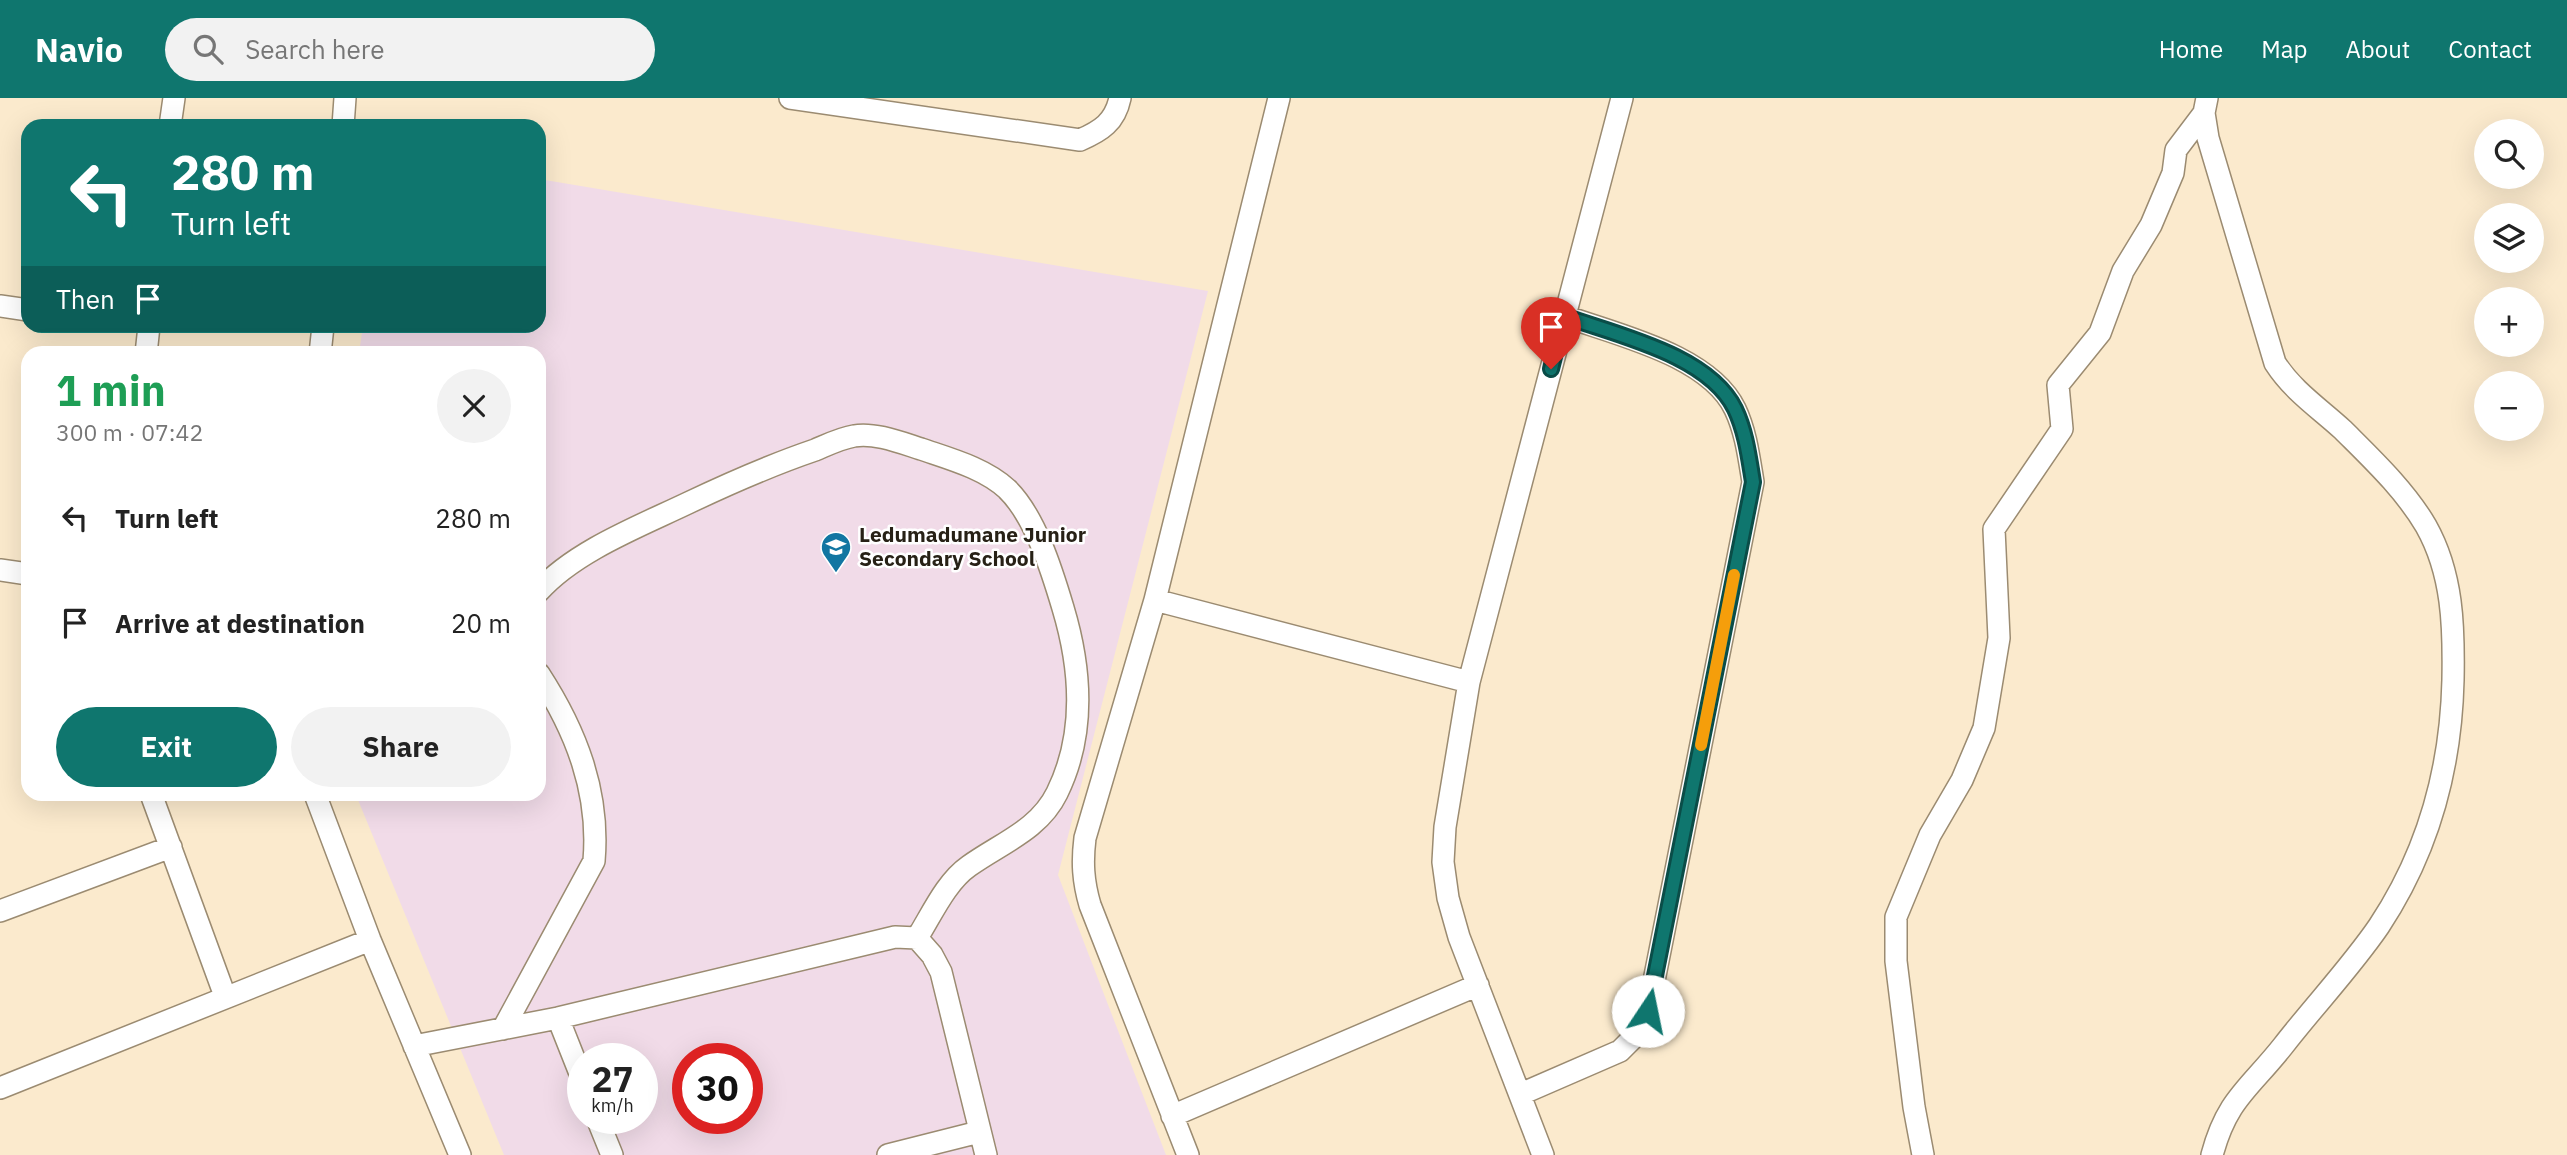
<!DOCTYPE html>
<html lang="en">
<head>
<meta charset="utf-8">
<style>
	:root { --surface:#fff; --page:#f2f2f2; --text:#222; --muted:#767676; --accent:#0f766e }
	body { margin:0; font-family:"IBM Plex Sans",sans-serif; background:var(--page); color:var(--text); height:100vh; display:flex; flex-direction:column; font-size:26px; white-space:nowrap }
	* { box-sizing:border-box; margin:0 }
	p { font-size:23px; color:var(--muted) }
	.icon { flex:none; width:38px; height:38px; fill:none; stroke:currentColor; stroke-width:2; stroke-linecap:round; stroke-linejoin:round }
	.map { position:relative; flex:1; overflow:hidden }
	.panel { position:absolute; left:21px; top:248px; width:525px; height:455px; display:flex; flex-direction:column; background:var(--surface); border-radius:21px; box-shadow:0 7px 28px #0002 }
	.panel>* { flex:none }
	.guide { position:absolute; left:21px; top:21px; width:525px; height:214px; border-radius:21px; box-shadow:0 7px 28px #0002; background:#0f766e; color:#fff; overflow:hidden }
	.fabs { position:absolute; left:2474px; top:21px; display:grid; gap:14px }
	.fabs a { display:grid; place-items:center; width:70px; height:70px; border-radius:50%; background:var(--surface); box-shadow:0 7px 28px #0002; font-size:35px }
	.speed { position:absolute; left:567px; top:945px; display:flex; gap:14px; font-size:35px; font-weight:700; text-align:center }
	.speed>* { display:grid; place-content:center; width:91px; height:91px; border-radius:50%; background:var(--surface); box-shadow:0 7px 28px #0002; line-height:1 }
	.speed small { font-size:18px; font-weight:400 }
	.speed .limit { border:10px solid #d22; background:#fff; color:#111 }
	.pin { position:absolute; display:grid; place-items:center; width:60px; height:60px; color:#fff; margin:-72px -30px; border-radius:50% 50% 50% 0; rotate:-45deg; box-shadow:0 0 7px #0007 }
	.pin .icon { rotate:45deg }
	.me { position:absolute; width:77px; margin:-38px; rotate:11deg; stroke-linejoin:round; filter:drop-shadow(0 0 5px #0008) }
	.turn { display:flex; align-items:center; gap:24px; height:147px; padding:0 35px; font-size:32px }
	.turn .icon { width:91px; height:91px; stroke-width:2.5 }
	.turn b { display:block; font-size:49px; line-height:60px }
	.then { display:flex; align-items:center; height:66px; padding:0 35px; background:#0003; gap:14px; font-size:26px }
	.round { display:grid; place-items:center; flex:none; width:74px; height:74px; border-radius:37px; background:var(--page) }
	.summary { display:flex; align-items:center; justify-content:space-between; height:119px; padding:0 35px }
	h1 { font-size:42px; font-weight:700; line-height:52px; color:#1e9e55 }
	.button { display:flex; gap:14px; margin-top:auto; padding:14px 35px }
	.button a { flex:1; height:80px; border-radius:42px; background:var(--accent); color:#fff; font-size:28px; font-weight:700; line-height:80px; text-align:center }
	.button a+a { background:var(--page); color:var(--text) }
	ul { padding:0; list-style:none }
	li { display:flex; align-items:center; gap:21px; height:105px; padding:0 35px }
	li div { flex:1 }
	li b { display:block; font-size:26px }
	li em { font-style:normal }
	header { display:flex; align-items:center; gap:42px; box-sizing:border-box; height:98px; padding:0 35px; background:var(--accent); color:#fff }
	header strong { font-size:33px }
	nav { display:flex; gap:38px; margin-inline-start:auto; font-size:24px }
	.search { width:490px; height:63px; background:var(--page); display:flex; align-items:center; gap:18px; box-sizing:border-box; padding:0 24px; border-radius:38px; color:var(--muted); font-size:26px }
	.map>svg:first-child { display:block }
</style>
</head>
<body>
<header>
<strong>Navio</strong>
<div class="search"><svg class="icon" aria-label="search" viewBox="0 0 24 24"><circle cx="10" cy="10" r="6"/><path d="M15 15l6 6"/></svg>Search here</div>
<nav><a>Home</a><a>Map</a><a>About</a><a>Contact</a></nav>
</header>
<div class="map">
<svg width="2567" height="1057" viewBox="0 0 2567 1057">
	<rect width="100%" height="100%" fill="#fbeacd"/>
	<!-- education -->
	<path fill="#f1dbe8" fill-rule="evenodd" d="M539 81 1208 193 1058 777 1166 1057H504L356 697 539 696V256L359 255 363 228H539ZM583 961H642V1020H583ZM688 961H747V1020H688Z"/>
	<g fill="none" stroke-linecap="round" stroke-linejoin="round">
		<!-- street casing -->
		<g stroke="#9b8b71" stroke-width="24">
			<path id="street" d="M790 0 1080 42C1101 33 1115 24 1120 0
				M2207 0 2204 15 2208 40 2275 265C2293 293 2319 310 2343 332 2372 361 2405 392 2426 428 2453 476 2454 529 2453 582 2451 670 2428 754 2379 828 2351 869 2314 908 2283 948 2249 991 2227 1001 2212 1057
				M170 28 174 0
				M343 28 345 0
				M0 208 28 212
				M146 256 149 228
				M320 256 323 228
				M0 472 28 476
				M539 493C575 453 640 428 688 405 730 385 771 367 815 352 827 347 841 340 854 338 874 334 902 345 921 351 950 361 984 370 1007 391 1035 418 1052 473 1063 510 1081 570 1086 636 1057 695 1039 732 1001 745 969 768 946 784 932 816 917 840
				M1155 502 1469 584
				M151 696 225 898
				M315 696 370 842 460 1057
				M0 813 171 749
				M558 920 583 983
				M503 931 594 763C600 694 576 633 539 576
				M414 948 558 920 895 839 917 840 932 857 941 874 986 1057
				M0 990 370 842
				M1521 996 1620 953 1636 937 1648 913 1753 384C1749 360 1746 334 1735 311 1709 257 1617 237 1565 218
				M1172 1018 1478 887
				M597 1020 612 1057
				M888 1057 979 1034
				M1188 1057 1090 807C1083 783 1082 764 1085 740L1155 502 1279 0
				M1543 1057 1459 839 1448 800 1443 764 1445 729 1469 584 1622 0
				M1923 1057 1914 1009 1896 863V819L1930 737 1962 682 1984 630 1999 540 1994 431 2062 331 2058 287 2100 235 2123 173 2151 127 2173 75 2176 52 2204 15"/>
		</g>
		<!-- street -->
		<use href="#street" stroke="#fff" stroke-width="21"/>
	</g>
	<g fill="none" stroke-linecap="round" stroke-linejoin="round">
		<!-- route casing -->
		<g stroke="#0a4d48" stroke-width="18">
			<path id="route" d="M1551 271 1564 218C1617 237 1709 257 1735 311 1746 334 1749 360 1753 384L1648 913"/>
		</g>
		<!-- route -->
		<use href="#route" stroke="#0f766e" stroke-width="12"/>
		<!-- slow -->
		<path stroke="#f59e0b" stroke-width="12" d="M1701 647 1734 477"/>
	</g>
	<!-- icons -->
	<defs>
		<g id="school-pin" transform="scale(1.575)"><path d="M0 17L-7.5 6A9.5 9.5 0 1 1 7.5 6Z" fill="#1276a2" stroke="#fff"/><path d="M0-5L7-2L0 1L-7-2ZM-4 1L0 2.5L4 1V4Q0 6-4 4Z" fill="#fff"/></g>
	</defs>
	<g fill-rule="evenodd">
		<use href="#school-pin" x="836" y="449"/>
	</g>
	<g text-anchor="middle" stroke-width="5" stroke-linejoin="round" paint-order="stroke">
		<!-- poi labels -->
		<g font-size="21" font-weight="bold" fill="#272116" stroke="#fff" text-anchor="start">
			<text x="859" y="444">Ledumadumane Junior<tspan x="859" dy="24">Secondary School</tspan></text>
		</g>
	</g>
</svg>
<div class="fabs">
<a><svg class="icon" aria-label="search" viewBox="0 0 24 24"><circle cx="10" cy="10" r="6"/><path d="M15 15l6 6"/></svg></a>
<a><svg class="icon" aria-label="layers" viewBox="0 0 24 24"><path d="M12 4l9 5-9 5-9-5zM3 14l9 5 9-5"/></svg></a>
<a>+</a>
<a>−</a>
</div>
<div class="speed"><div>27<small>km/h</small></div><div class="limit">30</div></div>
<div class="pin" style="left:1551px;top:271px;background:#d93025"><svg class="icon" aria-label="arrive" viewBox="0 0 24 24"><path d="M6 21V4h12l-3 4 3 4H6"/></svg></div>
<svg class="me" style="left:1648px;top:913px" viewBox="-20 -20 40 40"><circle r="19" fill="#fff"/><path d="M0-13L10 11 0 6-10 11z" fill="#0f766e"/></svg>
<div class="guide">
<div class="turn"><svg class="icon" aria-label="left" viewBox="0 0 24 24"><path d="M17 20v-9H6M10 6l-5 5 5 5"/></svg><div><b>280 m</b>Turn left</div></div>
<div class="then">Then<svg class="icon" aria-label="arrive" viewBox="0 0 24 24"><path d="M6 21V4h12l-3 4 3 4H6"/></svg></div>
</div>
<section class="panel">
<div class="summary"><div><h1>1 min</h1><p>300 m · 07:42</p></div><a class="round"><svg class="icon" aria-label="close" viewBox="0 0 24 24"><path d="M6 6l12 12M18 6L6 18"/></svg></a></div>
<ul>
<li><svg class="icon" aria-label="left" viewBox="0 0 24 24"><path d="M17 20v-9H6M10 6l-5 5 5 5"/></svg><div><b>Turn left</b></div><em>280 m</em></li>
<li><svg class="icon" aria-label="arrive" viewBox="0 0 24 24"><path d="M6 21V4h12l-3 4 3 4H6"/></svg><div><b>Arrive at destination</b></div><em>20 m</em></li>
</ul>
<div class="button"><a>Exit</a><a>Share</a></div>
</section>
</div>
</body>
</html>
